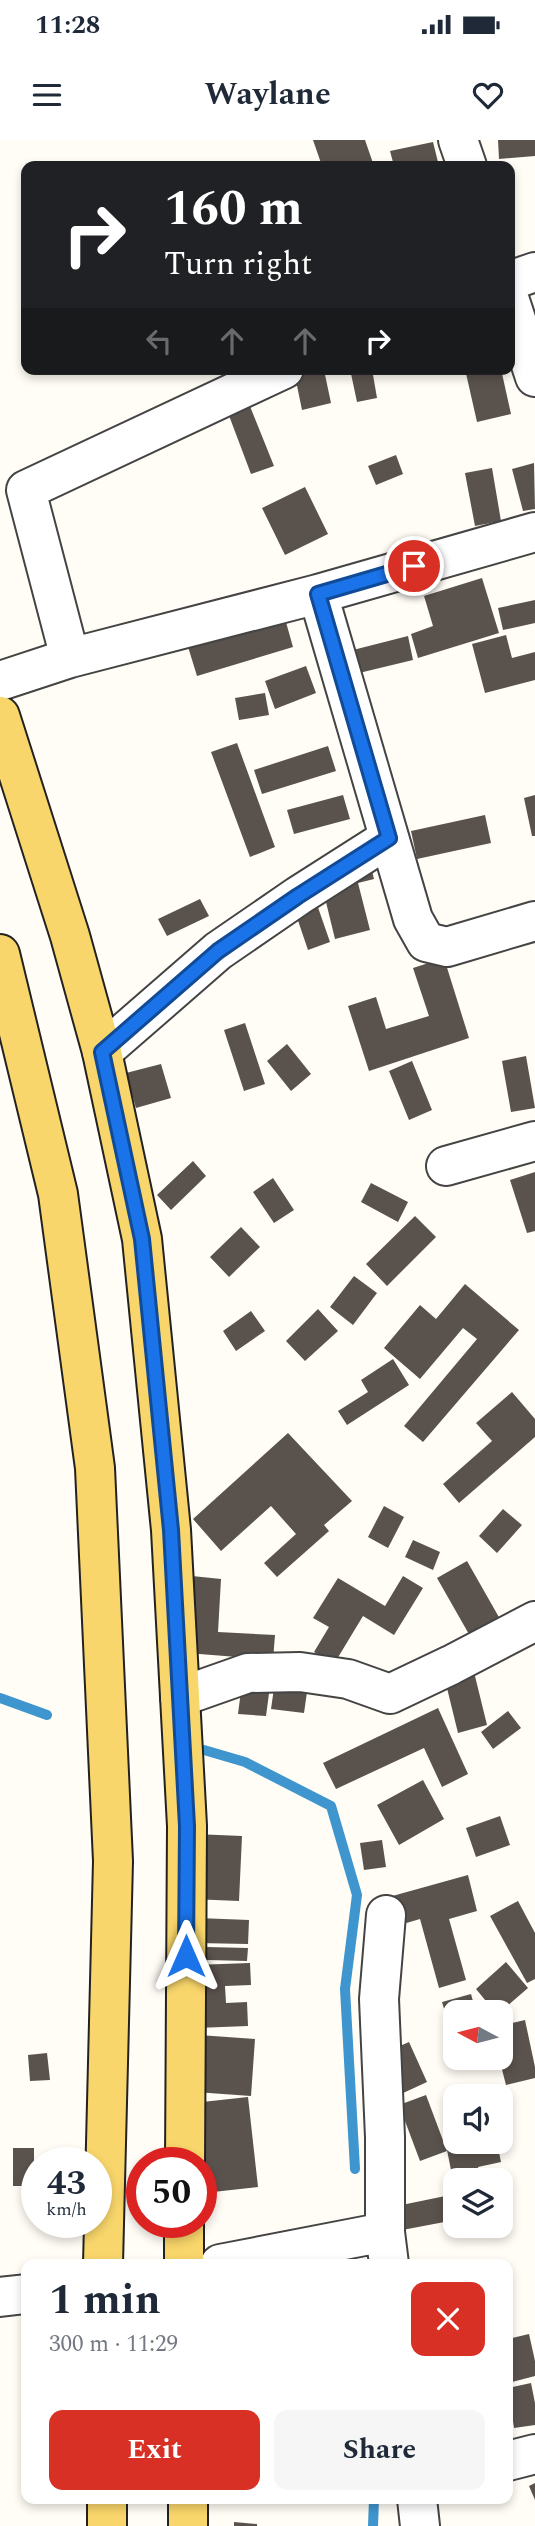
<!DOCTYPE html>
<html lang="en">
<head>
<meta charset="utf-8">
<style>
	:root { --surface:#fff; --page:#f6f6f7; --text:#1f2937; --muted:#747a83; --accent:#d93025 }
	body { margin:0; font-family:Spectral,serif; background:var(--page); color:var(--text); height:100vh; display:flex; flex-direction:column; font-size:26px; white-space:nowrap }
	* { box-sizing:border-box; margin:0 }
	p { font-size:23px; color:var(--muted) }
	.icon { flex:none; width:38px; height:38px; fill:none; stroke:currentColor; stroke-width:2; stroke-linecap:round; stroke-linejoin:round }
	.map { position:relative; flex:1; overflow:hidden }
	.drawer { position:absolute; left:21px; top:2119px; width:492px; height:245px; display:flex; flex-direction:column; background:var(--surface); border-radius:14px; box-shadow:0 4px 10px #0003 }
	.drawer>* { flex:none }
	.hud { position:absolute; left:21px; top:21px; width:494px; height:214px; border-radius:14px; box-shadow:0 4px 10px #0003; background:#202124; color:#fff; overflow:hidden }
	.needle { width:46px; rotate:277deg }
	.buttons { position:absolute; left:443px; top:1860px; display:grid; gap:14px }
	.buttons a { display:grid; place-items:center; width:70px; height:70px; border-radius:14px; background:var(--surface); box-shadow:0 4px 10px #0003; font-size:35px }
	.speed { position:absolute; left:21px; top:2007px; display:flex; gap:14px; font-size:35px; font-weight:700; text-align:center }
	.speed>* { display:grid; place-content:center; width:91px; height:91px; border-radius:50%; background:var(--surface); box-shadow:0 4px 10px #0003; line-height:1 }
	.speed small { font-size:18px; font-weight:400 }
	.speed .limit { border:10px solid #d22; background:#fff; color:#111 }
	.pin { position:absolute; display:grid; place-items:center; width:60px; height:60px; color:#fff; margin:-30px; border:4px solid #fff; border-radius:50%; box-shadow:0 2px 7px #0007 }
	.me { position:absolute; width:77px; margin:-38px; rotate:0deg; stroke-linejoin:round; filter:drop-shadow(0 0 5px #0008) }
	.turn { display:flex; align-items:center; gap:24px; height:147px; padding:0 28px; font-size:32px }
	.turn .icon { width:91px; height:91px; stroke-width:2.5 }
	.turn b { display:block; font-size:49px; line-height:60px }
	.lanes { display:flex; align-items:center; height:66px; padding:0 28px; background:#0003; justify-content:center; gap:35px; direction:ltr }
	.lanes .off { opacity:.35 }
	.round { display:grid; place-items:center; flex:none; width:74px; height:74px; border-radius:14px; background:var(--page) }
	.overview { display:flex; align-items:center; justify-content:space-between; height:119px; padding:0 28px }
	h1 { font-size:42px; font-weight:700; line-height:52px }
	.cta { display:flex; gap:14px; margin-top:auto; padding:14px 28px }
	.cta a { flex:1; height:80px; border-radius:14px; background:var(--accent); color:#fff; font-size:28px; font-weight:700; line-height:80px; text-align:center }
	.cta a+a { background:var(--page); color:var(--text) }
	.status { display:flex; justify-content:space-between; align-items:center; height:49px; padding:0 35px; background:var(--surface); direction:ltr }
	.status svg { height:19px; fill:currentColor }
	header { display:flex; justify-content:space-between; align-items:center; height:91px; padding:0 28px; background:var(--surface); font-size:32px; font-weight:700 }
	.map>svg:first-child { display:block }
</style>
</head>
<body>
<div class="status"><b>11:28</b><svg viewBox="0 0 49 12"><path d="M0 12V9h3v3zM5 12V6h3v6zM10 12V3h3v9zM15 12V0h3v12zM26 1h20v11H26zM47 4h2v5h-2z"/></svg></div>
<header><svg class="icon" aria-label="menu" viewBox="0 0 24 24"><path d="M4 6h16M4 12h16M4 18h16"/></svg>Waylane<svg class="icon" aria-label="heart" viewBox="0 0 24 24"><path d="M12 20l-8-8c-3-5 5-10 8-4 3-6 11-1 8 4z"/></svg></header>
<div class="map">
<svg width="535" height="2386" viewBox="0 0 535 2386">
	<rect width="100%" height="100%" fill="#fffdf5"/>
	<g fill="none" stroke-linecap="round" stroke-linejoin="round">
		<!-- stream -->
		<path stroke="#3f96cf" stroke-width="10" d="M0 1558 47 1575
			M204 1610 245 1622 331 1666 357 1755 345 1849 355 2029
			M373 2386 374 2359"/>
	</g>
	<!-- building -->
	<path fill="#5a524d" d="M313 0H365L374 26H322Z
		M498 0H535V16L499 19Z
		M433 2 439 26H394L390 11Z
		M350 229H372L377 258 357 262Z
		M465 229H501L511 274 477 282Z
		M324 230 331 263 302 270 295 236Z
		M243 249 274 326 251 334 222 257Z
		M396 315 403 334 376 345 368 326Z
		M534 323 535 369 523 371 512 329Z
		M492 328 501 381 475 386 465 333Z
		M305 347 328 394 285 415 262 368Z
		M482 438 499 493 418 518 411 494 433 486 424 456Z
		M535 460V483L503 490 498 468Z
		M282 468 293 507 197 536 185 497Z
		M506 495 512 518 535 512V540L485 553 472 504Z
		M408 496 413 520 359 533 353 510Z
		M306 526 316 553 275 569 265 541Z
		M265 553 269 575 239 580 235 558Z
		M237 603 275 707 250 717 211 612Z
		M328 606 336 631 262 654 254 630Z
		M343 655 350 679 294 694 287 670Z
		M535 655V696H532L524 658Z
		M485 675 491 703 417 719 411 691Z
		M367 711 374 739 358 743 370 790 335 799 325 758 336 755 328 721Z
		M313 753 330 802 308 810 291 760Z
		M200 759 209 776 167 796 158 779Z
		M444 818 469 898 369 931 348 866 376 857 386 889 429 876 413 828Z
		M245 883 265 944 244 951 224 890Z
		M287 904 311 934 291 951 267 921Z
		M526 916 535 968 511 972 502 921Z
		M412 921 432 970 409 980 389 931Z
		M161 924 171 958 136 968 126 933Z
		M193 1021 206 1036 171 1070 157 1055Z
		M535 1032V1091L527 1093 510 1040Z
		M273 1038 294 1070 274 1083 253 1052Z
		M371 1043 408 1062 398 1082 361 1062Z
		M415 1076 436 1097 387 1146 366 1124Z
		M241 1087 260 1107 229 1137 210 1117Z
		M354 1136 377 1153 353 1185 330 1167Z
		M465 1144 519 1190 423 1302 404 1286 477 1199 463 1188 420 1239 384 1208 420 1165 436 1179Z
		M318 1169 338 1191 305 1221 286 1201Z
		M251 1171 265 1191 236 1211 223 1191Z
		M393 1219 409 1245 347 1285 338 1271 368 1252 361 1240Z
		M512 1252 535 1279V1297L459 1363 443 1344 492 1301 476 1283Z
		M288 1293 352 1361 324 1385 329 1391 277 1437 264 1423 296 1394 271 1366 221 1411 193 1379Z
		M384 1366 404 1377 388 1408 368 1397Z
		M503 1369 522 1385 497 1413 479 1396Z
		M413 1400 440 1412 433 1430 405 1417Z
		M467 1421 500 1479 470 1496 437 1438Z
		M192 1436 221 1439 218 1492 275 1495 273 1520 187 1513Z
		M403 1436 423 1448 394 1495 363 1476 334 1524 314 1512 329 1487 313 1478 338 1438 385 1466Z
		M474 1532 487 1585 458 1593 445 1540Z
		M242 1543 270 1546 266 1576 238 1574Z
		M274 1548 307 1552 304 1573 271 1569Z
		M438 1568 468 1634 442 1647 424 1608 336 1649 323 1623Z
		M508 1571 521 1588 493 1609 481 1592Z
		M423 1640 444 1679 399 1705 377 1665Z
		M500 1676 510 1705 476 1717 466 1688Z
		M194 1694 242 1696 239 1761 191 1759Z
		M382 1700 386 1727 364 1730 360 1703Z
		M468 1735 477 1771 449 1779 466 1840 439 1848 420 1779 386 1789 378 1760Z
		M518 1761 535 1793V1839L527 1843 490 1776Z
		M198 1778 249 1780 248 1804 197 1803Z
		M207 1807 248 1808 247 1821 207 1820Z
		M506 1822 528 1848 500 1872H495L476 1849Z
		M250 1823 251 1845 225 1846 226 1863 247 1862 248 1886 196 1888 194 1825Z
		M471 1854 476 1872H455V1891L451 1892 442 1862Z
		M525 1880 535 1927V1938L506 1945 499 1918 500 1886Z
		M199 1895 255 1899 251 1956 195 1952Z
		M409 1902 427 1942 401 1954 384 1913Z
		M47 1913 50 1940 30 1941 28 1915Z
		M426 1955 447 2011 420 2021 399 1965Z
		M248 1957 258 2047 204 2053 193 1963Z
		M460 2002H497L501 2022 478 2027 480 2040H453L446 2005Z
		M13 2008H34V2046H13Z
		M455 2054V2080L397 2091 392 2067Z
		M529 2194 535 2221V2236L512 2242 508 2224V2199Z
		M531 2243 535 2263V2285L514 2288 508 2248Z
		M535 2343V2360L529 2346Z
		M234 2382 257 2384V2386H234Z"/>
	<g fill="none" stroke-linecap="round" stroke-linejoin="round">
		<!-- minor casing -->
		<g stroke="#444" stroke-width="42">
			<path id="minor" d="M458 0 467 26
				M509 141 535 132
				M509 158 535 237
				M318 454 413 779 426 802 447 807 535 781
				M70 518 26 350 284 229
				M0 541 70 518 318 454 535 392
				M102 912 218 811 298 756 389 698
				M446 1026 535 1001
				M180 1557 248 1533 300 1532 348 1539 390 1554 451 1525 535 1481
				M386 1775 379 1859 385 1997V2092L389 2124
				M220 2124 385 2092
				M0 2157 26 2154
				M508 2321 535 2314
				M417 2359 420 2386"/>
		</g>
		<!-- major casing -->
		<g stroke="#222" stroke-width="42">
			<path id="major" d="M0 576 70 796 102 912 142 1099 171 1390 187 1686 185 2023
				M0 814 58 1054 95 1328 113 1721 103 2124
				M184 2124V2082
				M107 2359V2386
				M188 2386V2359"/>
		</g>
		<!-- minor -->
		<use href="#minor" stroke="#fff" stroke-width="38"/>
		<!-- major -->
		<use href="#major" stroke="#f9d66b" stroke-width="38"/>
	</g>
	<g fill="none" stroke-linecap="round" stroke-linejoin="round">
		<!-- route casing -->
		<g stroke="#114b97" stroke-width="18">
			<path id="route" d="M186 1816 187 1686 171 1390 142 1099 102 912 218 811 298 756 389 698 318 454 414 426"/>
		</g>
		<!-- route -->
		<use href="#route" stroke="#1a73e8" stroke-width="12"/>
	</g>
</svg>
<div class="buttons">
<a><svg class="needle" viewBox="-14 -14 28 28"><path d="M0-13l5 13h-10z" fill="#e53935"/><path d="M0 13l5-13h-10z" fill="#747a83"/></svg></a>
<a><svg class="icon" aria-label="sound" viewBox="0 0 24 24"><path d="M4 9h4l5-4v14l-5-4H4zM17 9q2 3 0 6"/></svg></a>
<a><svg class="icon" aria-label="layers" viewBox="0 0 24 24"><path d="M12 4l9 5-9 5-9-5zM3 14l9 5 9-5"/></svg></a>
</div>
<div class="speed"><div>43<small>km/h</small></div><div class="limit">50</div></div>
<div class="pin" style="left:414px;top:426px;background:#d93025"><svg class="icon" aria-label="arrive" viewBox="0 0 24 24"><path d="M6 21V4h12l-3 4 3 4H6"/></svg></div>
<svg class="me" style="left:186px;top:1816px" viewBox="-20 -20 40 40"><path d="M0-17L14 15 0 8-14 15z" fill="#1a73e8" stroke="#fff" stroke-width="4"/></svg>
<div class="hud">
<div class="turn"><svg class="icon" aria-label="right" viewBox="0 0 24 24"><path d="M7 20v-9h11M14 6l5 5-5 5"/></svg><div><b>160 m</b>Turn right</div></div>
<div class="lanes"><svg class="icon off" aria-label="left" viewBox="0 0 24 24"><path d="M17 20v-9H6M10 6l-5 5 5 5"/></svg><svg class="icon off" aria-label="ahead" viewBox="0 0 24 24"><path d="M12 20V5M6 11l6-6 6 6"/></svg><svg class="icon off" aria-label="ahead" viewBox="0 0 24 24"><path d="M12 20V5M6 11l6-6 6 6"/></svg><svg class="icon" aria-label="right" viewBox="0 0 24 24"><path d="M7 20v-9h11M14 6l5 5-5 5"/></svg></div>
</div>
<section class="drawer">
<div class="overview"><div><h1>1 min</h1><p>300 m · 11:29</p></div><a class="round" style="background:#d93025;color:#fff"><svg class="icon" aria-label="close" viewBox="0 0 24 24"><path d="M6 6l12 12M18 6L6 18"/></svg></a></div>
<div class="cta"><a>Exit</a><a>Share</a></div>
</section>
</div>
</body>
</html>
